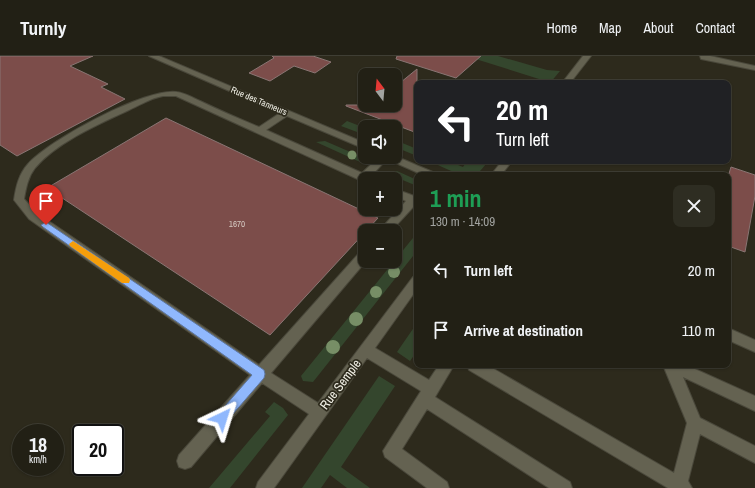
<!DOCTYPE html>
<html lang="en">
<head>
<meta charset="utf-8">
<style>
	:root { --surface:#222015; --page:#2e2d22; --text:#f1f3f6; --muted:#a2a3a0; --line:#3f3e34 }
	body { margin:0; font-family:"Archivo Narrow",sans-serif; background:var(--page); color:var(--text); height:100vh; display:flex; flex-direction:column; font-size:15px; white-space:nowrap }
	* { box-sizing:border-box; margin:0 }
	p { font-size:13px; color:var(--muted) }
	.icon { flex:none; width:22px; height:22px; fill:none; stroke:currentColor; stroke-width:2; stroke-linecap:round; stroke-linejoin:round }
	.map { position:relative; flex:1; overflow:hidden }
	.side { position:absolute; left:414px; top:116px; width:317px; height:196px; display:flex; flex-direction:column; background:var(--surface); border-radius:8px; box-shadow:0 1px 3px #0004,0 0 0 1px var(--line) }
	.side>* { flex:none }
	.banner { position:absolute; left:414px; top:24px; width:317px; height:84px; border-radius:8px; box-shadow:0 1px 3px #0004,0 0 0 1px var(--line); background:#202124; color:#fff; overflow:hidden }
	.needle { width:26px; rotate:344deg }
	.tools { position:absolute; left:358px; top:12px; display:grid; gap:8px }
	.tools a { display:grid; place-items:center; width:44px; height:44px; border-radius:8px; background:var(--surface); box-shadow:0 1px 3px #0004,0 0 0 1px var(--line); font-size:20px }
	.speed { position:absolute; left:12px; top:368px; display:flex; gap:8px; font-size:20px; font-weight:700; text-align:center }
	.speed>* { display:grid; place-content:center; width:52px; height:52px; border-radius:50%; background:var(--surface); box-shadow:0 1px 3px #0004,0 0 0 1px var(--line); line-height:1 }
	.speed small { font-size:10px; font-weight:400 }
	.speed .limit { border:2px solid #111; border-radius:6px; background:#fff; color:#111 }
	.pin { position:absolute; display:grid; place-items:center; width:34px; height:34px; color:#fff; margin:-41px -17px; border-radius:50% 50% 50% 0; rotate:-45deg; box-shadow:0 0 4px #0007 }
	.pin .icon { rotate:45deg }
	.me { position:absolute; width:44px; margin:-22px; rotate:41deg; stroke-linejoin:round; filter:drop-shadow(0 0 3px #0008) }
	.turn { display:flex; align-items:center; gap:14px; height:84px; padding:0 16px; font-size:18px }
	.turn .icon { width:52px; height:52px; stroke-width:2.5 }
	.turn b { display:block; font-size:28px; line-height:34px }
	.round { display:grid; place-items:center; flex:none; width:42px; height:42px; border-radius:8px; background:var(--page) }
	.head { display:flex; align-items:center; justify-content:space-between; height:68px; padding:0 16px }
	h1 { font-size:24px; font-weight:700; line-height:30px; color:#1e9e55 }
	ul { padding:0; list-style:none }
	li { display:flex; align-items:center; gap:12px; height:60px; padding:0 16px }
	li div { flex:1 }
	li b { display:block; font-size:15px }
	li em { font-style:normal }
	header { display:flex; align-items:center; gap:24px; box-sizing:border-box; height:56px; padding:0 20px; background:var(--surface); border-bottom:1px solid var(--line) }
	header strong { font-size:19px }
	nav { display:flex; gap:22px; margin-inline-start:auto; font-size:14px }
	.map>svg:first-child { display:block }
</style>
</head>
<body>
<header>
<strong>Turnly</strong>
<nav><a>Home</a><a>Map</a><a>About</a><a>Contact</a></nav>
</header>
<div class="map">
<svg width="755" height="432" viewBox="0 0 755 432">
	<rect width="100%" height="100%" fill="#2d2a1c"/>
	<!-- green -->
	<path fill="#34462d" d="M466 0H498L547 14 560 15 550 27H536L539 23Z
		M347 65 365 72V79L341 70Z
		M395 84 417 93V100L395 91Z
		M325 85 362 101V104L360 106 316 86Z
		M429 105H448L463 111 467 105H488C486 108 483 112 480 115 466 126 442 110 429 105Z
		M397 115 417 124V130L388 118Z
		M417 177V195L313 326 303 325 301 320Z
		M417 267V295L410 305 397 296Z
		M379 320 395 330 341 411 370 432H347L330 419 321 432H302Z
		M274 346 283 352 288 359 230 432H209L270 360 265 356Z"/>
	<!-- building -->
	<path fill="#7c4d4a" stroke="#897573" d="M0 0H93L70 10 108 28 101 31 125 43 17 100 0 89Z
		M272 0H313L331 6 315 17 294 10 270 25 249 17 274 2Z
		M397 0H481L456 22 396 3Z
		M417 13V77L346 50V49H395V31Z
		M166 62 378 162 270 279 47 132Z
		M731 111 755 119V140L745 196 728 190V121Z"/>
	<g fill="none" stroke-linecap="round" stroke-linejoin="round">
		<!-- minor casing -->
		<g stroke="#4a483b" stroke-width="2">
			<path id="minor" d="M149 0H159L365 87V93L287 60 266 74 362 117 379 101H395V100L435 117 437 119H423L387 103 370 121 371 123H365V126L362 125 176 40C172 40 167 40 163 40 151 42 140 49 129 54 99 68 57 86 35 112 28 121 26 132 24 143L37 157 259 309 361 195 365 194 366 205 271 317 318 347 413 221 417 219V233L375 292 429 324 439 309H454L435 341 570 426 572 432H549L427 353 402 393 447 426 449 432H427L385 401 383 395 421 335 367 302 274 432H256L258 426 309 358 262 327 191 411 185 413 179 411 177 405 179 399 250 319 29 163 14 144C16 130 19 118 28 108 49 84 147 31 177 36 185 37 193 42 200 45 219 54 239 63 259 71L280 57Z
				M583 0H591L570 27H562Z
				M700 0H710L755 10V14L701 3Z
				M502 105H512L501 119H491Z
				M395 133 417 141V150L415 149 391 175H379L406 145 395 140Z
				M728 272 755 284V296L728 284Z
				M467 309H487L674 417 687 367 663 309H686L755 340V355L683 321 700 362 755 390V407L700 378 688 425 692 432H668L469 314Z"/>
		</g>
		<!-- minor -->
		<use href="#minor" fill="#646251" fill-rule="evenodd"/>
	</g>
	<!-- trees -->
	<g fill="#778e66">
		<circle cx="352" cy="99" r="4.5"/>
		<circle cx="394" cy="216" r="6"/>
		<circle cx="376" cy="236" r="6"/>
		<circle cx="356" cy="263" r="7"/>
		<circle cx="333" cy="291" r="7"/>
	</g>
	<!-- route -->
	<path fill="#90b8fd" stroke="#5e78a4" d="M46 166 264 314 265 318 264 322 226 366 222 367 218 366 217 362 218 358 252 319 43 171 41 169Z"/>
	<!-- slow -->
	<path fill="#f59e0b" d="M73 185 129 222 130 224 129 227H122L70 190 69 188Z"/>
	<g text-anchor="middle" stroke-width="3.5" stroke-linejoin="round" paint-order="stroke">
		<!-- far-street labels -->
		<g font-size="9" fill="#f0efe5" stroke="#2d2a1c">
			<text transform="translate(259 45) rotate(23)" y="3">Rue des Tanneurs</text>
		</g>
		<!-- number labels -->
		<g font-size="9" fill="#d3c6be">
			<text x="237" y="171">1670</text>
		</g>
		<!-- near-street labels -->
		<g font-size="13" fill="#f0efe5" stroke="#2d2a1c">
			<text transform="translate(340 328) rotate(-53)" y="5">Rue Semple</text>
		</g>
	</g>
</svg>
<div class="tools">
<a><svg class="needle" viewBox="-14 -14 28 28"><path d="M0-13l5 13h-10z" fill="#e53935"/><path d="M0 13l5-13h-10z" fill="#a2a3a0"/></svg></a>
<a><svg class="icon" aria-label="sound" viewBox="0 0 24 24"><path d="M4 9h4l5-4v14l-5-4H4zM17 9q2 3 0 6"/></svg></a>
<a>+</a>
<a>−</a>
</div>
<div class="speed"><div>18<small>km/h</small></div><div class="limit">20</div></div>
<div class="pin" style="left:46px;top:169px;background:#d93025"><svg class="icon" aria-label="arrive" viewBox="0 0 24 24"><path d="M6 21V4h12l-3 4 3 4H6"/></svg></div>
<svg class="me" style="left:222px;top:362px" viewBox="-20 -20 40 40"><path d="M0-17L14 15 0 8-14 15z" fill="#90b8fd" stroke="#fff" stroke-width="4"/></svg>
<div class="banner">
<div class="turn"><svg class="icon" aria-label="left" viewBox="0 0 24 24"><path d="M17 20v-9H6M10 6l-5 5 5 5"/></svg><div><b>20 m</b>Turn left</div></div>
</div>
<section class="side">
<div class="head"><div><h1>1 min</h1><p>130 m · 14:09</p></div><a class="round"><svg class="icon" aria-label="close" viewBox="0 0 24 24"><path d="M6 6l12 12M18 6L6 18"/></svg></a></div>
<ul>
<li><svg class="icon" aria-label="left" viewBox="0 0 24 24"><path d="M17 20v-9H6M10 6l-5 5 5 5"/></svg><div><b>Turn left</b></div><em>20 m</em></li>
<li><svg class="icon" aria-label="arrive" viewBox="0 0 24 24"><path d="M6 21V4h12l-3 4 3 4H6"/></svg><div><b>Arrive at destination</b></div><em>110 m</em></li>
</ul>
</section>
</div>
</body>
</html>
